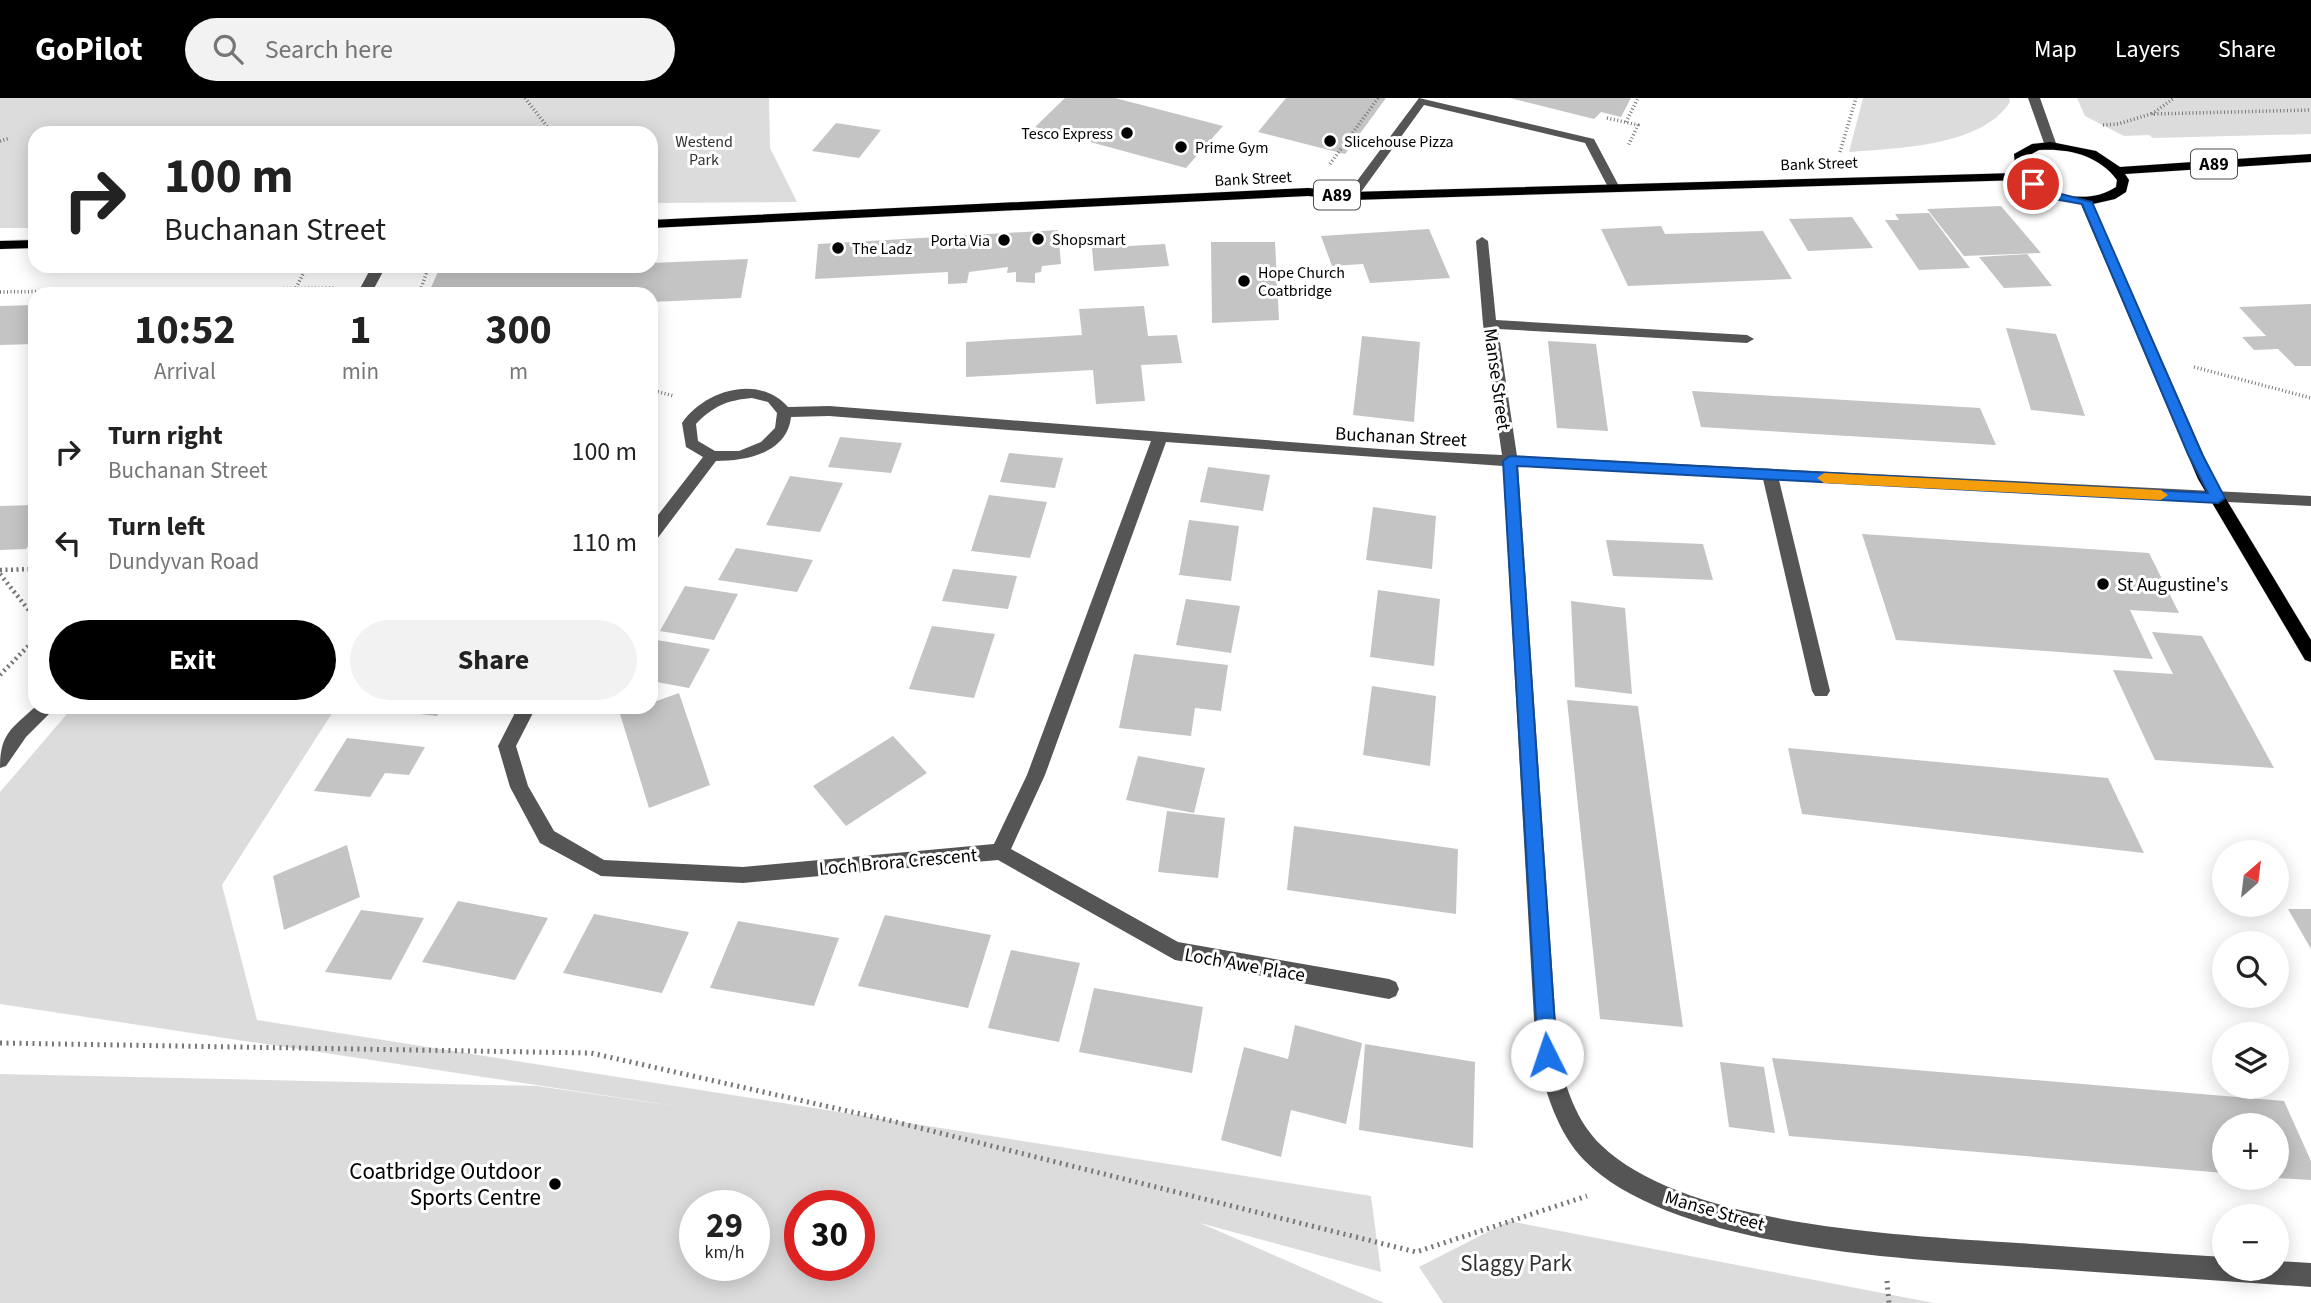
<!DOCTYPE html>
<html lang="en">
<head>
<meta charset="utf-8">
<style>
	:root { --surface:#fff; --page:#f2f2f2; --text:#222; --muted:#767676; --accent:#000 }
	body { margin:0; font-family:"Source Sans 3",sans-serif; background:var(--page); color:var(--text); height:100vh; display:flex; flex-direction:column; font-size:26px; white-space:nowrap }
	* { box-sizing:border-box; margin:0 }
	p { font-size:23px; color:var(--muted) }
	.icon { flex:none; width:38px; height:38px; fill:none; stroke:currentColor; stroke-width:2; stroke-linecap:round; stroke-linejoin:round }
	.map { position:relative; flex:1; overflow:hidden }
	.panel { position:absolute; left:28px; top:189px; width:630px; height:427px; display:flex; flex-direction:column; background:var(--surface); border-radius:21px; box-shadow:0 4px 18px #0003 }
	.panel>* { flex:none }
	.hud { position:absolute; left:28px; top:28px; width:630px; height:147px; border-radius:21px; box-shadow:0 4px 18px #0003; background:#fff; color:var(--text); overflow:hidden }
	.needle { width:46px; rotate:28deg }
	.tools { position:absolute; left:2212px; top:742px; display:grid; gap:14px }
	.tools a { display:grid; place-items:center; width:77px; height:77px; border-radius:50%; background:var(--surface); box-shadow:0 4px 18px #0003; font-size:35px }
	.speed { position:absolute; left:679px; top:1092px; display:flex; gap:14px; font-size:35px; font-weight:700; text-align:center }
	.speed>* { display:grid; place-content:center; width:91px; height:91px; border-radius:50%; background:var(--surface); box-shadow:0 4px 18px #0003; line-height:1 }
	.speed small { font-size:18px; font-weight:400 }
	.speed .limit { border:10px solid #d22; background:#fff; color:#111 }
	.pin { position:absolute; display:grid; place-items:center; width:60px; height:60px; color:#fff; margin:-30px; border:4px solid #fff; border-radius:50%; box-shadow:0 2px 7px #0007 }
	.me { position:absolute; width:77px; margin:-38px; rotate:356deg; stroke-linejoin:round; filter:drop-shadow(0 0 5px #0008) }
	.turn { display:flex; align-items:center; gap:24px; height:147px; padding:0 21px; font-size:32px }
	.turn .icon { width:91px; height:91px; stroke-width:2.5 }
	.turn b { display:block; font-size:49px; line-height:60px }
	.eta { display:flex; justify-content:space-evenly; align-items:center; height:119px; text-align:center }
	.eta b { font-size:42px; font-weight:700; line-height:49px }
	.cta { display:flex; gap:14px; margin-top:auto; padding:14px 21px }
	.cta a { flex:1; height:80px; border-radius:42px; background:var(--accent); color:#fff; font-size:28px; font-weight:700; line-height:80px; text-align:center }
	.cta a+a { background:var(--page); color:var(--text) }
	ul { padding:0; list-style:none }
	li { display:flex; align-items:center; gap:21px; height:91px; padding:0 21px }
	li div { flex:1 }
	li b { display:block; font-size:26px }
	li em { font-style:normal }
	header { display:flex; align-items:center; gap:42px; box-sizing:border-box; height:98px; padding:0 35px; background:var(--accent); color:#fff }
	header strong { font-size:33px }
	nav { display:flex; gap:38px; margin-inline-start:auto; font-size:24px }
	.search { width:490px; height:63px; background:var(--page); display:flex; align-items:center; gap:18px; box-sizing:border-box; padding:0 24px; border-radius:38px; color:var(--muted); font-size:26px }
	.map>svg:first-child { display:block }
</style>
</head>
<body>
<header>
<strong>GoPilot</strong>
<div class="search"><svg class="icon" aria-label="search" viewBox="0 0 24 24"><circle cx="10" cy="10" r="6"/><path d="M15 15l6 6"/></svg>Search here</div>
<nav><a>Map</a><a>Layers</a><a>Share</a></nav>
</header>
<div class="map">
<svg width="2311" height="1205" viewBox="0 0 2311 1205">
	<rect width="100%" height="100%" fill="#fff"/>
	<!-- green -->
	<path fill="#dcdcdc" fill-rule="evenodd" d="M0 0H769L770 50 797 104 651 105V35H35V130H0Z
		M1863 0H2009L2010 4C1981 49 1897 50 1849 54Z
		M2077 0H2311V36L2153 40 2149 37 2124 38 2085 18Z
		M73 609H336L222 787 257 922 1371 1098 1381 1174 1200 1125 1384 1205H0V976L537 988 695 1011 0 906V694ZM695 1108H754V1167H695ZM800 1108H859V1167H800Z
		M1509 1123 1934 1205H1443L1419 1169Z"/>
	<!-- building -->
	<path fill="#c4c4c4" d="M1065 0H1115L1223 28 1186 70 1035 29Z
		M1286 0H1386L1345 56 1258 34Z
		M1510 0H1631L1621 19 1601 14 1594 21Z
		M836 25 881 32 859 60 812 53Z
		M2001 108 2041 155 1964 158 1927 111Z
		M1929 115 1970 170 1919 172 1885 122H1899L1895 116Z
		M1852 119 1873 150 1808 153 1789 121Z
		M1661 128 1665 136 1763 133 1792 181 1628 188 1601 131Z
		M1429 131 1450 180 1370 185 1363 166 1332 168 1321 138Z
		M1058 132 1061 166 1042 168 1041 174 1035 175V185L1016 184V174L1007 175 1008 169 969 174 967 185 948 186V174L815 181 818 146Z
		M1211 144H1275L1279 222 1212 225Z
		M1165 146 1169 168 1094 173 1092 150Z
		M2027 156 2052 188 2004 190 1979 159Z
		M748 161 741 200 651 204V196H428L438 174 569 168H651V165Z
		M2311 206V268H2295L2278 251 2254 252 2242 239 2266 238 2239 209Z
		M35 207V246L0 247V208Z
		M1144 208 1148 238 1177 237 1182 265 1141 267 1145 303 1096 306 1093 272 966 279V244L1082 237 1079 211Z
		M2006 230 2056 236 2085 318 2031 312Z
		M1362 238 1420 244 1414 324 1353 317Z
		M1548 243 1596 246 1608 333 1557 330Z
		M1692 293 1980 310 1996 347 1701 329Z
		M840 339 902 345 891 375 828 369Z
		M1009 355 1063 360 1055 390 1000 384Z
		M1208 369 1270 377 1263 413 1200 404Z
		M790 378 843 385 820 434 766 427Z
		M989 397 1047 404 1030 460 971 453Z
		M35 407V438L26 451 0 452V408Z
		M1373 409 1436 418 1432 471 1366 462Z
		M1189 422 1239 428 1231 483 1179 477Z
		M1862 436 2149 455 2179 515 2130 512 2153 561 1896 542Z
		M1606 442 1703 446 1713 482 1613 478Z
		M736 450 813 462 797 494 718 482Z
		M953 471 1017 478 1008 511 942 503Z
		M685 488 738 496 714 542 660 533Z
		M1378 492 1440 501 1434 568 1370 559Z
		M1186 501 1240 508 1231 555 1176 547Z
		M1571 503 1625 510 1632 596 1575 589Z
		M932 528 995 536 974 600 909 591Z
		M2152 534 2202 538 2274 670 2155 662 2113 572 2173 576Z
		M651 541 710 551 689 590 651 583Z
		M1134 556 1228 567 1221 613 1195 610 1191 638 1119 630Z
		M1372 588 1436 598 1430 668 1363 657Z
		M679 595 710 687 649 710 620 616 639 609H651V605Z
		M1567 602 1638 608 1683 929 1600 921Z
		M380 609H442L437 618 378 611Z
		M893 638 927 675 846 728 813 688Z
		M347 640 425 649 409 677 385 675 370 699 314 693Z
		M1788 650 2108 680 2144 755 1802 716Z
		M1138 658 1205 670 1194 715 1126 702Z
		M1167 713 1225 720 1218 780 1158 774Z
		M1294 728 1458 751 1456 816 1287 792Z
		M347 747 360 799 284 832 273 778Z
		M458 803 548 820 515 882 422 864Z
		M2288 811H2311V851Z
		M361 812 424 820 391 882 325 874Z
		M594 816 689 834 662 895 563 875Z
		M885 817 991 837 968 910 858 888Z
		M738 823 839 840 814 908 710 890Z
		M1011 852 1080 865 1059 944 988 930Z
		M1094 890 1203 909 1192 975 1079 954Z
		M1295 927 1362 945 1346 1026 1291 1012 1281 1059 1221 1042 1244 949 1288 961Z
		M1365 946 1475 964 1473 1050 1359 1032Z
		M1772 960 2284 1003 2311 1063V1082L2277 1080V1027H2224V1075L1789 1038Z
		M1720 964 1764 969 1775 1035 1729 1029Z"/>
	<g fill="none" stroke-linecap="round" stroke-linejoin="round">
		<!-- major casing -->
		<g stroke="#dbdbdb" stroke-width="1">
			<path id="major" d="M2051 44 2096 53 2120 69 2311 56V64L2125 76 2129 82 2126 94 2115 101 2093 106 2214 381 2311 542V564L2305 562 2198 381 2081 106 2039 96 2021 82 1352 102 1308 98 651 130V122L1308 90 1352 94 2016 75 2014 56 2032 46ZM2039 52C2068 50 2099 57 2117 82L2116 89C2087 109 2032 98 2024 60Z
				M35 142V150L0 151V143Z"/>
		</g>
		<!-- path-far2 -->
		<path stroke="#777" stroke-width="3.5" stroke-dasharray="1 2.5" stroke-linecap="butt" d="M525 0 552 35
			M2152 16 2174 0
			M1607 20 1638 27 1628 48
			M1626 24 1638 0
			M2103 27 2118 26 2151 16 2311 12
			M0 43 10 40
			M1840 54 1856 0
			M1330 66 1378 0
			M0 194 335 190
			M293 196 307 168
			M419 196 429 168
			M2194 269 2311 300
			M651 292 674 298"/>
		<!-- path-far1 -->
		<path stroke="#777" stroke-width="4.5" stroke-dasharray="2 3.5" stroke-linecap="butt" d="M0 472 35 471
			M0 476 35 520
			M0 577 35 541"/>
		<!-- path -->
		<path stroke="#777" stroke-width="5" stroke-dasharray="2 4.5" stroke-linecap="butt" d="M0 945 591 955 892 1023 1416 1154 1587 1098
			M1887 1183 1889 1205"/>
		<!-- minor -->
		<path fill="#555" fill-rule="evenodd" d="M1419 0 1594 41 1620 90 1610 93 1585 45 1424 7 1356 101H1348V95Z
			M2028 0H2040L2057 48 2055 51 2045 48Z
			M1482 139 1488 143 1496 222 1747 237 1754 241 1747 245 1498 231 1517 358 2311 398V408L1779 382 1830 593 1827 598H1815L1812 593 1763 381 1518 368 1558 957C1566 990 1576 1023 1601 1047 1686 1129 1903 1137 2018 1145 2086 1150 2155 1155 2224 1159V1171H2277V1163L2311 1165V1189C2225 1183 2138 1177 2052 1171 1926 1162 1676 1155 1584 1062 1557 1034 1546 994 1536 957L1503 368 1166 344 1045 677 1011 751 1178 844 1389 881 1396 884 1399 891 1396 898 1389 901 1175 862 998 762 743 785 601 778 540 745 510 689 498 648 518 609H536L516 648 528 688 554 733 604 762 743 769 994 746 1027 677 1151 343 829 318 791 319C787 355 747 363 716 363L657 441 651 443V426L703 359 686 349 682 325C705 292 759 276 788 309L829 308 1393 352 1502 357 1483 226 1476 143ZM752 300 768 304 777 315 775 330 761 344 739 353H715L698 343 696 326C713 308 728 302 752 300Z
			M372 168H386L371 196H357Z
			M35 609H56L26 639 6 668 0 670C0 636 11 631 35 609Z"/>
		<!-- major -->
		<use href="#major" fill="#000" fill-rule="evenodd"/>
	</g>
	<!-- route -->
	<path fill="#1a73e8" stroke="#114b97" stroke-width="2" d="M2033 83 2061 96 2092 104 2202 356 2225 400 2218 405 1517 368 1557 957 1554 963 1547 966 1541 963 1538 957 1503 363 1510 358 2208 395 2188 356 2082 106 2054 101 2029 88 2028 86Z"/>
	<!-- slow -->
	<path fill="#f59e0b" d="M1824 375 2161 392 2168 397 2161 402 1824 385 1817 380Z"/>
	<!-- markers -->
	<g fill="#000" stroke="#fff" stroke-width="2.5">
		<circle cx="1127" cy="35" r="7"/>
		<circle cx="1330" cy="43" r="7"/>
		<circle cx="1181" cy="49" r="7"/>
		<circle cx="1038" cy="141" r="7"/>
		<circle cx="1004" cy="142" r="7"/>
		<circle cx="838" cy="150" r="7"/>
		<circle cx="1244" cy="183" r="7"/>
		<circle cx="2103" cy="486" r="7"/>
		<circle cx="555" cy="1086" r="7"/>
	</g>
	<g text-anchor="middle" stroke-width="6" stroke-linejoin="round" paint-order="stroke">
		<!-- far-poi labels -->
		<g font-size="16" fill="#000" stroke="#fff" text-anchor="start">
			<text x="1113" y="41" text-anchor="end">Tesco Express</text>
			<text x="1344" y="49">Slicehouse Pizza</text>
			<text x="1195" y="55">Prime Gym</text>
			<text x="1052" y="147">Shopsmart</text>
			<text x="990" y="148" text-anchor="end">Porta Via</text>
			<text x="852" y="156">The Ladz</text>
			<text x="1258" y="180">Hope Church<tspan x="1258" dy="18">Coatbridge</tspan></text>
		</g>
		<!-- far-park labels -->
		<g font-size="16" fill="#333" stroke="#fff">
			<text x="704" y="49">Westend<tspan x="704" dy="18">Park</tspan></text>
		</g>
		<!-- far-street labels -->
		<g font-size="16" fill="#000" stroke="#fff">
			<text transform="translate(1819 65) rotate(-2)" y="6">Bank Street</text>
			<text transform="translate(1253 80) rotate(-3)" y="6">Bank Street</text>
		</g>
		<!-- shield labels -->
		<g fill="#fff" stroke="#4c4c4c" stroke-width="2">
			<rect x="2191" y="51.5" width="46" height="29" rx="5"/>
			<rect x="1314" y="82.5" width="46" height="29" rx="5"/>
		</g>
		<g font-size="18" font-weight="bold" fill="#000">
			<text x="2214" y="72">A89</text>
			<text x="1337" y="103">A89</text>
		</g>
		<!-- street labels -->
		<g font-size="19" fill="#000" stroke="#fff">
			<text transform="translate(1498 281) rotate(82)" y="7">Manse Street</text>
			<text transform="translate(1401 338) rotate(3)" y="7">Buchanan Street</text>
			<text transform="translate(898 763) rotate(-5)" y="7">Loch Brora Crescent</text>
			<text transform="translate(1245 866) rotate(10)" y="7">Loch Awe Place</text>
			<text transform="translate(1715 1112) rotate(16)" y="7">Manse Street</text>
		</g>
		<!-- poi labels -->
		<g font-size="19" fill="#000" stroke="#fff" text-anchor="start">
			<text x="2117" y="493">St Augustine's</text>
		</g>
		<!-- near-poi labels -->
		<g font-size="23" fill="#000" stroke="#fff" text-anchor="end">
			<text x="541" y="1081">Coatbridge Outdoor<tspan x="541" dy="26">Sports Centre</tspan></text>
		</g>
		<!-- near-park labels -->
		<g font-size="23" fill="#333" stroke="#fff">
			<text x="1516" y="1173">Slaggy Park</text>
		</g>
	</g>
</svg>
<div class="tools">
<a><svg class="needle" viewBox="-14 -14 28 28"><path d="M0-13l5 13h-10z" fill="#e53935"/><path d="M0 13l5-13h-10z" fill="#767676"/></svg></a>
<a><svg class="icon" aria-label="search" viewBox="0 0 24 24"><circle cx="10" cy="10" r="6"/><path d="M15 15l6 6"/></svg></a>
<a><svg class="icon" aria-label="layers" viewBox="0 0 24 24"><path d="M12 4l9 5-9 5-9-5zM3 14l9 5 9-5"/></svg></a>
<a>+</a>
<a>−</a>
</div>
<div class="speed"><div>29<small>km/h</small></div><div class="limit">30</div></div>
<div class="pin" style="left:2033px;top:86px;background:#d93025"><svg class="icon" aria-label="arrive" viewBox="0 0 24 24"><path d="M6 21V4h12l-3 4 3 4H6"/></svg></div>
<svg class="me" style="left:1547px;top:957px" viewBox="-20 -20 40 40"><circle r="19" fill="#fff"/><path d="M0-13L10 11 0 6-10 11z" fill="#1a73e8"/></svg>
<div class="hud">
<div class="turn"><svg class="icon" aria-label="right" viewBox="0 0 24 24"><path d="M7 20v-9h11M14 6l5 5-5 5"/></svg><div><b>100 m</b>Buchanan Street</div></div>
</div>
<section class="panel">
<div class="eta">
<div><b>10:52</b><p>Arrival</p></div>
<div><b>1</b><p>min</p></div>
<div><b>300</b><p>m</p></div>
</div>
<ul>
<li><svg class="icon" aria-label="right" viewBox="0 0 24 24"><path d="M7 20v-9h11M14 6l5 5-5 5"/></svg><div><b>Turn right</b><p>Buchanan Street</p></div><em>100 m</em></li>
<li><svg class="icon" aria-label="left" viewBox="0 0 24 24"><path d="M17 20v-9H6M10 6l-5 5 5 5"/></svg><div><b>Turn left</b><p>Dundyvan Road</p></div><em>110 m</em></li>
</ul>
<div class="cta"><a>Exit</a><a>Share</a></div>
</section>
</div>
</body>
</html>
